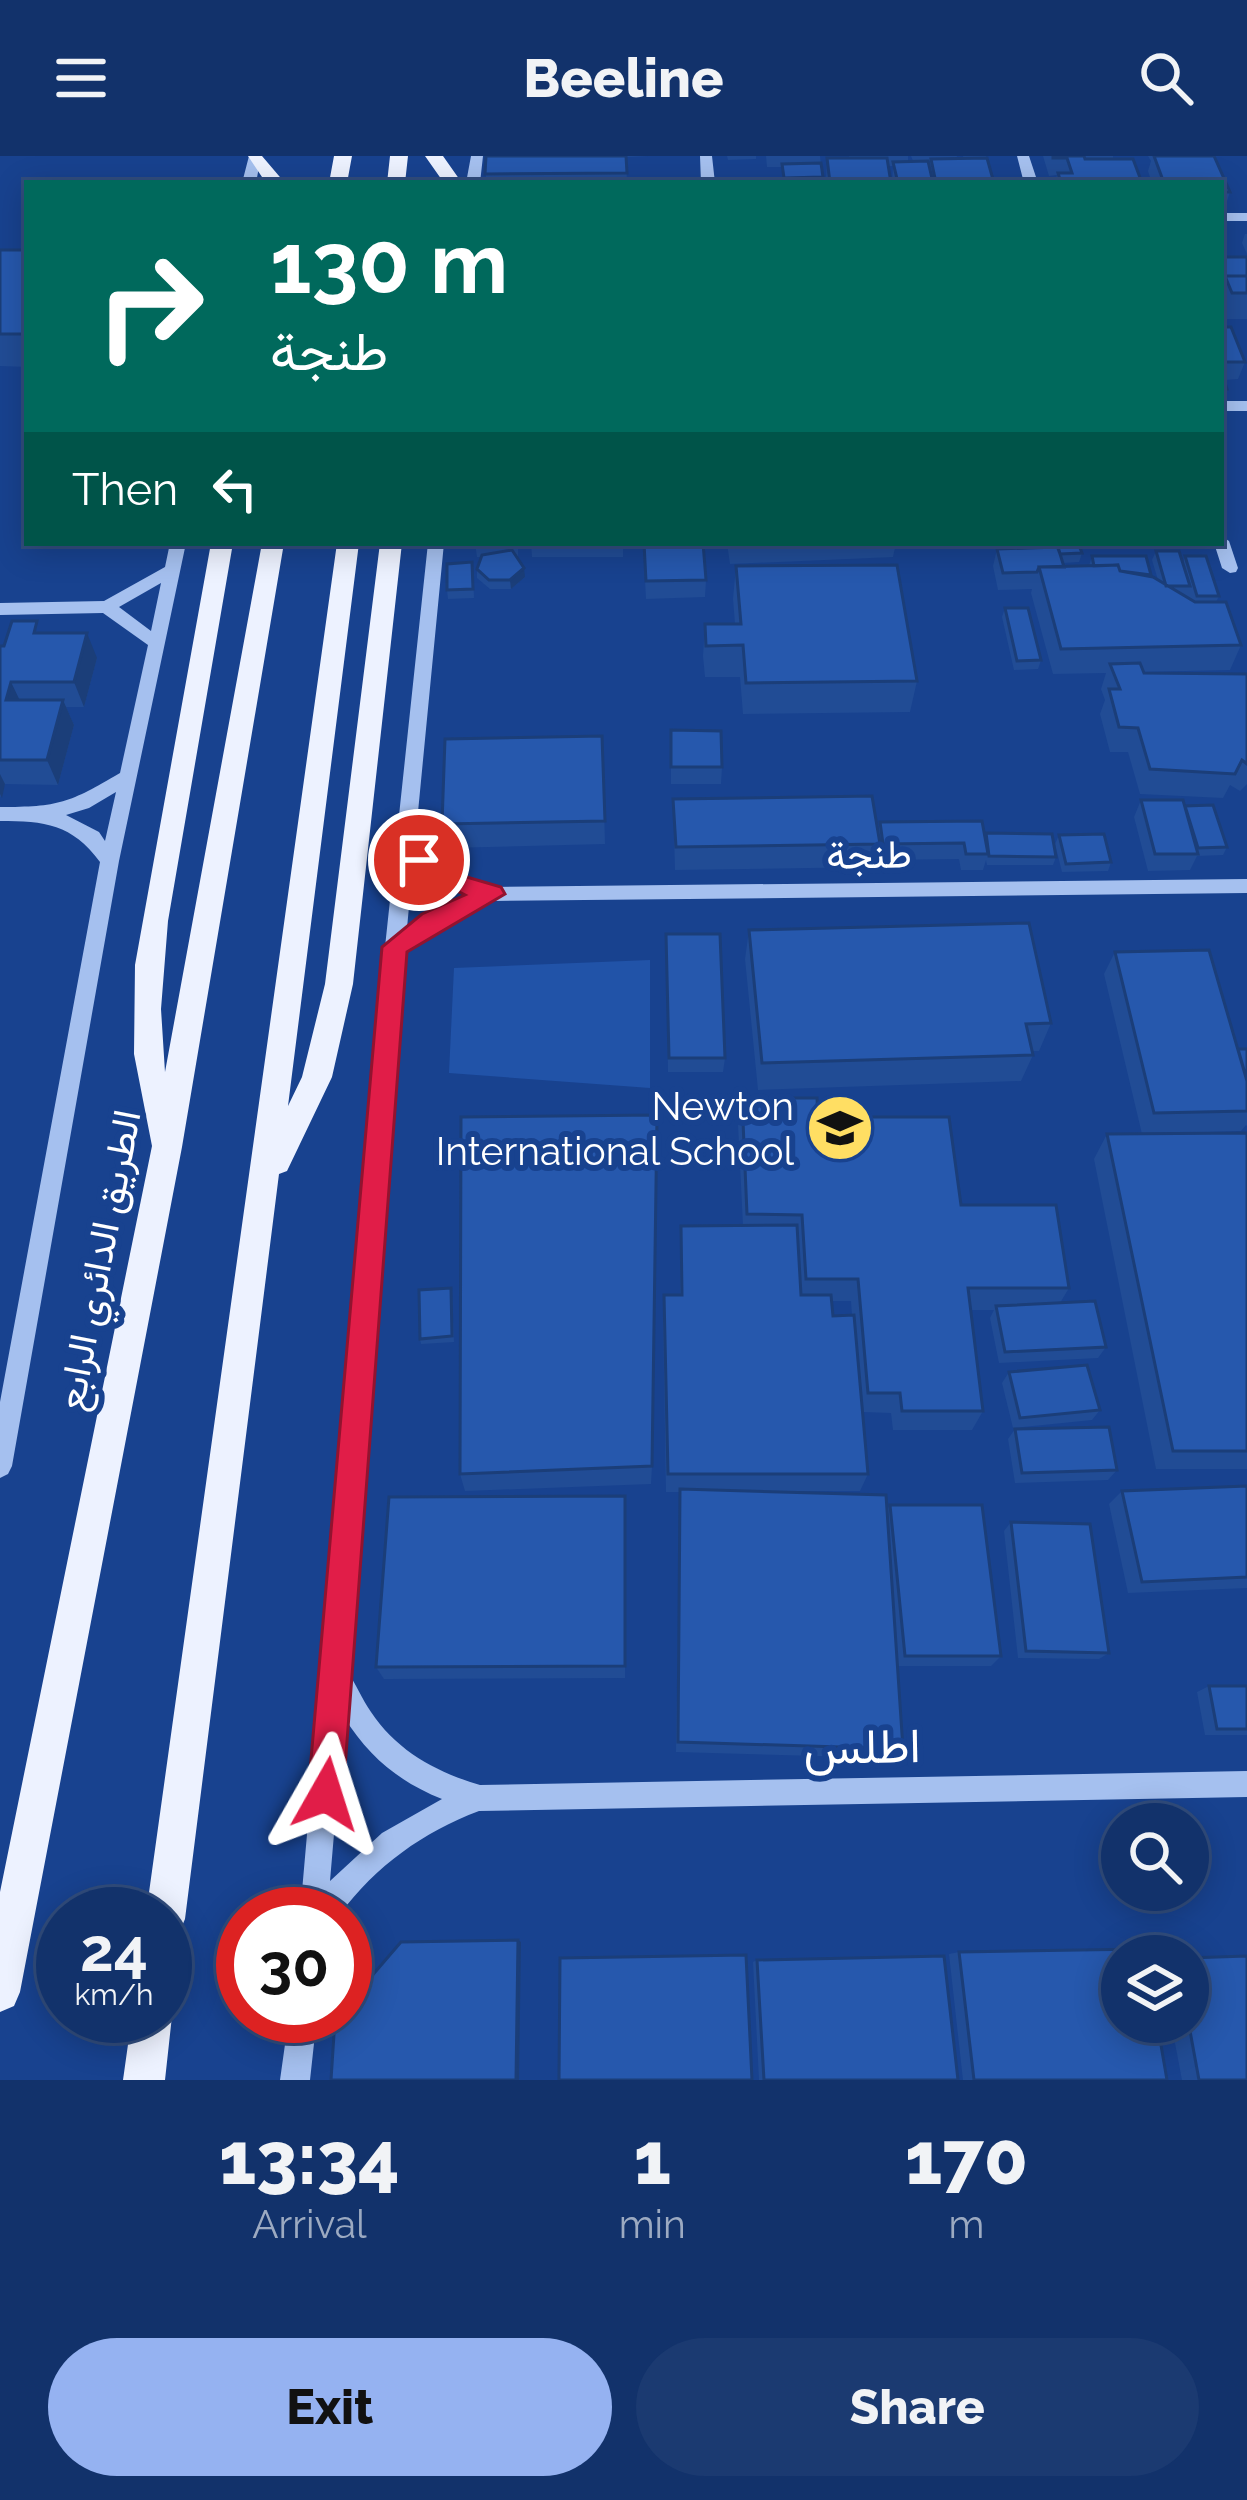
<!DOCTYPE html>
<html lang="en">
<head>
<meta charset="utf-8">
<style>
	:root { --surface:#12326b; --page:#1b3a71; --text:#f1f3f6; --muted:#9caac1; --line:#314d7e; --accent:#95b2f1 }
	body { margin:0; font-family:Raleway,Vazirmatn,sans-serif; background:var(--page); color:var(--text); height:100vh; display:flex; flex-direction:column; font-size:45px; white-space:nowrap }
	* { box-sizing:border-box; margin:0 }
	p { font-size:39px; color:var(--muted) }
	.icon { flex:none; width:66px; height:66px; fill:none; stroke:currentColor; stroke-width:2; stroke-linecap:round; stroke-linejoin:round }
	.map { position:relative; height:1924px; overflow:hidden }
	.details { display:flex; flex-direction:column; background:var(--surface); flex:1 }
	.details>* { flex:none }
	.guide { position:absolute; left:24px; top:24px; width:1200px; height:366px; border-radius:0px; box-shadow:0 6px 30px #0003,0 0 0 3px var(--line); background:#00695c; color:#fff; overflow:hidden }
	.tools { position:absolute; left:1101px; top:1647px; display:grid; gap:24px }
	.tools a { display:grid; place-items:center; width:108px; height:108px; border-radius:50%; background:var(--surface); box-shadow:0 6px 30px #0003,0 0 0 3px var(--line); font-size:60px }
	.speed { position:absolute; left:36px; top:1731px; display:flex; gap:24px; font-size:60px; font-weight:700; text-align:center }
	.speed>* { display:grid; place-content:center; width:156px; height:156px; border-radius:50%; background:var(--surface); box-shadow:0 6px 30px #0003,0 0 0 3px var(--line); line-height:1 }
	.speed small { font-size:30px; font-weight:400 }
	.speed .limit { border:18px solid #d22; background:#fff; color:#111 }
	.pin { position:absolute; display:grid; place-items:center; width:102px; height:102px; color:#fff; margin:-51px; border:6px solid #fff; border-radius:50%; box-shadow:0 3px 12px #0007 }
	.me { position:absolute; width:132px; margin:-66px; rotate:6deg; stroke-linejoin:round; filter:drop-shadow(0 0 9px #0008) }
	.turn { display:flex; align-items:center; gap:42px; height:252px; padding:0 48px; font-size:54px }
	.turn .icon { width:156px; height:156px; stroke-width:2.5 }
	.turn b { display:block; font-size:84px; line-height:102px }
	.then { display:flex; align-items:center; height:114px; padding:0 48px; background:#0003; gap:24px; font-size:45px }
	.eta { display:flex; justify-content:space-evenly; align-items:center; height:204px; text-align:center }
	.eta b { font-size:72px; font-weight:800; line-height:84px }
	.cta { display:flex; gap:24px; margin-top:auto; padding:24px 48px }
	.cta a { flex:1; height:138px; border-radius:72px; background:var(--accent); color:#111; font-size:48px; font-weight:800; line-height:138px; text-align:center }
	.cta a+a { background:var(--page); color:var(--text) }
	header { display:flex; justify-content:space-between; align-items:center; height:156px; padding:0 48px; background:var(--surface); font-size:54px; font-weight:800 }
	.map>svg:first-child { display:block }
</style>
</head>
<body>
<header><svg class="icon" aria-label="menu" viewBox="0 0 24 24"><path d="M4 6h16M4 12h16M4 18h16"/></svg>Beeline<svg class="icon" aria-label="search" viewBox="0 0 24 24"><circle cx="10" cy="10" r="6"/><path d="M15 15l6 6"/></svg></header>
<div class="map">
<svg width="1247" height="1924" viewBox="0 0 1247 1924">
	<rect width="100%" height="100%" fill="#18428f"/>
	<!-- green -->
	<path fill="#2153a8" d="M650 804V932L449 917 454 812Z"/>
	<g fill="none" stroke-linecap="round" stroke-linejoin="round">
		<!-- minor -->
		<path fill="#a5c0ef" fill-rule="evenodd" d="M249 0H261L256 27H242Z
			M471 0H483L480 27H466Z
			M700 0H712L715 27H701Z
			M1017 0H1029L1038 27H1024Z
			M1221 57H1247V65H1221Z
			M1221 245H1247V255H1221Z
			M1221 380 1229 385 1238 412 1236 416 1230 417 1222 412 1214 387H1221Z
			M170 387H186L119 705 12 1310 8 1318 0 1322V1246L100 706C72 668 45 665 0 665V651C59 651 69 647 120 617L148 489 103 457 0 459V447L104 445 165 411ZM161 427 151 475 119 451ZM116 636 105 685 99 676 66 659 89 652Z
			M428 387H444L415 687 441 711 493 731 1247 723V737L494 745 437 770 404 795 347 1515C356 1528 362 1543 371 1556 397 1595 436 1616 480 1629L1247 1615V1641L479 1655C423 1676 376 1710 340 1758H300L385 791ZM413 708 427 721 472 738 423 760 407 772ZM344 1561C368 1600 399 1626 442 1643L382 1677 330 1725Z
			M289 1860H317L310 1924H280Z"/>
		<!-- major -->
		<path fill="#edf2ff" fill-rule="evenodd" d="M248 0H262L285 27H266Z
			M334 0H352L347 27H329Z
			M390 0H408L405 27H387Z
			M425 0H443L462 27H444Z
			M211 387H233L168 765 161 853 165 916 262 387H284L182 991 20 1836 14 1850 0 1856V1736L152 990 134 898 135 809Z
			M337 387H359L288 950 302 921 325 828 380 387H402L353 828 332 921 287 1015 279 1018 185 1763 179 1777 165 1783V1758H146Z
			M165 1845 172 1860 165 1924H123L132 1860H165Z"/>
	</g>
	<!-- wall -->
	<path fill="#214c95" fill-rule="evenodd" d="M486 0H648L626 1 627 27H486Z
		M727 0H756V3L728 4Z
		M766 0H820L823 27H783L782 11H767Z
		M849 0H908V6L929 12 930 5H913L911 0H957L956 3H964L963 0H986L994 27H892L893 10H889L891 27H826L827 2H849Z
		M1043 0H1113V3L1142 27H1055L1057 19 1049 20Z
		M1148 0H1214L1230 36 1224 54H1221V27H1152L1148 15 1151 5Z
		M1245 78H1247V98L1242 87Z
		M0 94H27V211L0 210Z
		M1221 94 1224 101H1247V163H1223L1221 158Z
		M1221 163 1245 206 1238 223 1224 224 1227 233 1224 242H1221Z
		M475 387H518V400H516L525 421 511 433H490L477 422V413L481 401H477Z
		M531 387H623V401H532Z
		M643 387H703L706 424 705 441 646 443Z
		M727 387H896L893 401 730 408Z
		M1050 387H1078L1082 397 1079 406 1063 407 1064 411 1089 410 1092 400 1158 424 1152 404 1156 395 1183 407 1185 400 1219 440 1216 446 1241 489 1230 514 1143 516 1247 518V628L1240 635 1230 629 1223 642 1140 638 1128 596H1110L1100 558 1105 544 1101 533 1106 517 1053 518 1031 437 1032 433 998 434 993 410 997 393 1051 391Z
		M736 410 917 525 910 556 743 558 740 521H705L703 500 705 468H735L733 443Z
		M473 415 474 442 448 443 447 434Z
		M1005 452 1041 504 1038 513 1014 514 1002 461Z
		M42 477 97 502 84 551H66L74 569 58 629 5 628 0 642V490Z
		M671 574 722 611 721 628H671Z
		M602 580 605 688 445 692 442 668Z
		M673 643 878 675 880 666 985 681 1056 701 1053 709H987L986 704 983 714H961L959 703 879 704 878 695 875 711 675 714Z
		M1141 644 1185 650 1227 691 1223 699 1197 700 1190 714 1148 715 1134 661Z
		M1059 679 1111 706 1108 715 1062 716 1055 688Z
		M749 774 1051 867 1039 895H1032L1033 899 1021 925 758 934 745 803Z
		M666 778 725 902 723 916H668Z
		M1115 796 1238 893H1247V970L1246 969 1241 975 1142 978 1104 818Z
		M742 942 818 961 961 1049 1069 1132 1060 1147 1106 1191 1098 1202 999 1207 990 1162 994 1154H971L983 1255 972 1274H893L891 1257 862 1256 868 1318 860 1335H767L887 1354 890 1349 1001 1500 991 1510H897L903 1593 893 1602 676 1596 680 1336H666L663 1161 664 1139H680L681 1070H743L738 968ZM832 1145H851L852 1160H833Z
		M1247 977V1313H1156L1094 1003 1107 978Z
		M452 1138 454 1186 421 1188 420 1183Z
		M1009 1216 1100 1254 1092 1264 1013 1272 1002 1227Z
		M1015 1273 1117 1314 1108 1324 1015 1327 1008 1283Z
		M652 1310 651 1328 465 1335 460 1318Z
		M1247 1330V1432L1128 1437 1109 1348 1122 1335Z
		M625 1340V1522L384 1523 376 1511Z
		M1011 1366 1109 1497 1099 1503 1018 1502 1004 1375Z
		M1209 1530H1247V1579H1205L1197 1536Z
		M959 1796 1167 1924H963L949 1798Z
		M757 1804 958 1924H759L753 1806Z
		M1171 1866H1188L1247 1924H1182Z"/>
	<!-- shaded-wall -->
	<path fill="#1b3e79" d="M524 412 525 421 511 433 510 424Z
		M87 477 97 502 84 551 74 526Z
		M11 526 23 551 6 544Z
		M63 544 74 569 58 629 47 604Z
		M0 618 5 628 2 642 0 638Z
		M518 1784 521 1786 519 1924H516Z"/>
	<!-- building -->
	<path fill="#2658ad" stroke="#1b3e79" stroke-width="3" d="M486 0H626L627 17 485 18Z
		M1053 0H1084L1085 3H1133L1142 27H1061L1058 17H1072L1067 2H1053Z
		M1154 0H1214L1230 36H1221V27H1164Z
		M827 2H887L891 27H830Z
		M987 2 994 27H936L931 3Z
		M928 5 933 27H898L893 6Z
		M821 7 823 21 784 22 782 8Z
		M728 24H750V27H728Z
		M0 94H27V178H0Z
		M1221 94 1224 101H1247V120H1226L1223 111H1221Z
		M1225 120H1247V137H1232Z
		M1221 171H1231L1245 206H1221Z
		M1221 218H1222L1227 233H1221Z
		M644 387H703L706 424 646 425Z
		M1056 387H1078L1082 397 1060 398Z
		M1058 391 1064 411H1039L1037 416 1003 417 997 393Z
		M512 394 524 412 510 424H489L477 413 482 399Z
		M1156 395H1179L1190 430H1166Z
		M1092 400H1146L1151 419 1120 415 1118 409 1094 410Z
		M1185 400H1206L1219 440H1197Z
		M472 406 473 433 447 434V408Z
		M897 409 917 525 746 527 743 489 706 490 705 468H741L736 410Z
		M1118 409 1120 415 1153 421 1195 446H1226L1241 489 1061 493 1039 411Z
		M1005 452H1028L1041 504 1017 505Z
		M12 465H37L34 477H87L74 526H11L6 544H63L47 604H0V490H4Z
		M1140 507 1144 517 1247 518V608L1242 604 1235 618 1150 613 1138 572 1119 571 1109 533H1120L1110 508Z
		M671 574 721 575 722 611H671Z
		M602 580 605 665 442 668 445 583Z
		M872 640 880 688 676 691 673 643Z
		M1141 644H1183L1198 698H1155Z
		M1213 649 1227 691 1198 692 1185 650Z
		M982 665 988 698H966L964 687 883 688 880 666Z
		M986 677 1052 678 1056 701 989 700Z
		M1104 678 1111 706 1066 708 1059 679Z
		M1029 767 1051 867 1026 868 1033 899 762 907 749 774Z
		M666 778H720L725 902H669Z
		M1209 794 1247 925V955L1154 957 1115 796Z
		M1238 893H1247V925L1246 921Z
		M742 942H817L818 961H949L961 1049H1056L1069 1132H968L983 1255H902L900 1237H868L858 1123H806L802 1059 747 1058Z
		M657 959 652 1310 460 1318 461 961Z
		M1247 977V1295H1173L1107 978Z
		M797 1069 801 1139H831L833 1160 854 1159 868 1318H668L664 1139H682L681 1070Z
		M451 1132 452 1180 420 1183 419 1134Z
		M1095 1145 1106 1191 1005 1196 996 1150Z
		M1087 1209 1100 1254 1020 1262 1009 1216Z
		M1109 1271 1117 1314 1022 1317 1015 1273Z
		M1247 1330V1421L1142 1426 1122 1335Z
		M680 1333 886 1339 903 1593 678 1586Z
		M625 1340V1510L376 1511 389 1341Z
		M890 1349H982L1001 1500H905Z
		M1011 1366 1090 1368 1109 1497 1026 1495Z
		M1209 1530H1247V1573H1217Z
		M518 1784 516 1924H331L335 1863 338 1860H345V1851L401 1786Z
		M1144 1793 1146 1800H1122V1866H1157L1167 1924H974L959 1796Z
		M746 1799 752 1924H559L560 1802Z
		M944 1800 958 1924H764L757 1804Z
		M1247 1800V1924H1199L1188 1864V1802Z"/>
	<!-- route -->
	<path fill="#e11d48" stroke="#92132f" stroke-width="3" d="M419 695 460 719 501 731 505 738 407 796 343 1638 338 1650 326 1655 313 1650 308 1638 382 791 422 758 465 739 410 711V697Z"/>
	<!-- icons -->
	<defs>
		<g id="school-disc" transform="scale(3.45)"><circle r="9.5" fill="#ffde63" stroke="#18428f"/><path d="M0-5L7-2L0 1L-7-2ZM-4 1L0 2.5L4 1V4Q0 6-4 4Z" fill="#111"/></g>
	</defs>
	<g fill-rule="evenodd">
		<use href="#school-disc" x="840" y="972"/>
	</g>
	<g text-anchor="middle" stroke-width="12" stroke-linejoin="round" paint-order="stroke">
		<!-- street labels -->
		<g font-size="39" fill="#fff" stroke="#18428f">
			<text transform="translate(869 698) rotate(-1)" y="14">طنجة</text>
			<text transform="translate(98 1104) rotate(-79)" y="14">الطريق الدائري الرابع</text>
		</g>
		<!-- poi labels -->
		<g font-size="39" fill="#fff" stroke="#18428f" text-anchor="end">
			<text x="794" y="964">Newton<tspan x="794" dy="45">International School</tspan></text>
		</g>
		<!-- near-street labels -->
		<g font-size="48" fill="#fff" stroke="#18428f">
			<text transform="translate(862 1590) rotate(-1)" y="17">اطلس</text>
		</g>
	</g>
</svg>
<div class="tools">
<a><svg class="icon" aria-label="search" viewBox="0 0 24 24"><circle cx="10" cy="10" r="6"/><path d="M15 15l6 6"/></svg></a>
<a><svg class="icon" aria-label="layers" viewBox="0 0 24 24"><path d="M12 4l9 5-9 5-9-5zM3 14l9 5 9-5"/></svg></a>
</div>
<div class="speed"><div>24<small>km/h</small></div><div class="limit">30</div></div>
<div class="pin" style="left:419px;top:704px;background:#d93025"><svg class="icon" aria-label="arrive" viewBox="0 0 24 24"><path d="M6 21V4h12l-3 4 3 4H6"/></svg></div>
<svg class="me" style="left:326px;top:1638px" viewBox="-20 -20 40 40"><path d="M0-17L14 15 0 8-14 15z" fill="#e11d48" stroke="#fff" stroke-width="4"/></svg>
<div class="guide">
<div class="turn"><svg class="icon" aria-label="right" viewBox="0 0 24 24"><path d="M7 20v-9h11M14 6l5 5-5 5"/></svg><div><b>130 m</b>طنجة</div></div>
<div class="then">Then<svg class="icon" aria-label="left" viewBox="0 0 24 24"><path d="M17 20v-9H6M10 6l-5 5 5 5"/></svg></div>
</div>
</div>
<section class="details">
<div class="eta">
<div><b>13:34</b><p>Arrival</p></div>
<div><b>1</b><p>min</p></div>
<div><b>170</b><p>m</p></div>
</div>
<div class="cta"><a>Exit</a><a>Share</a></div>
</section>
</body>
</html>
